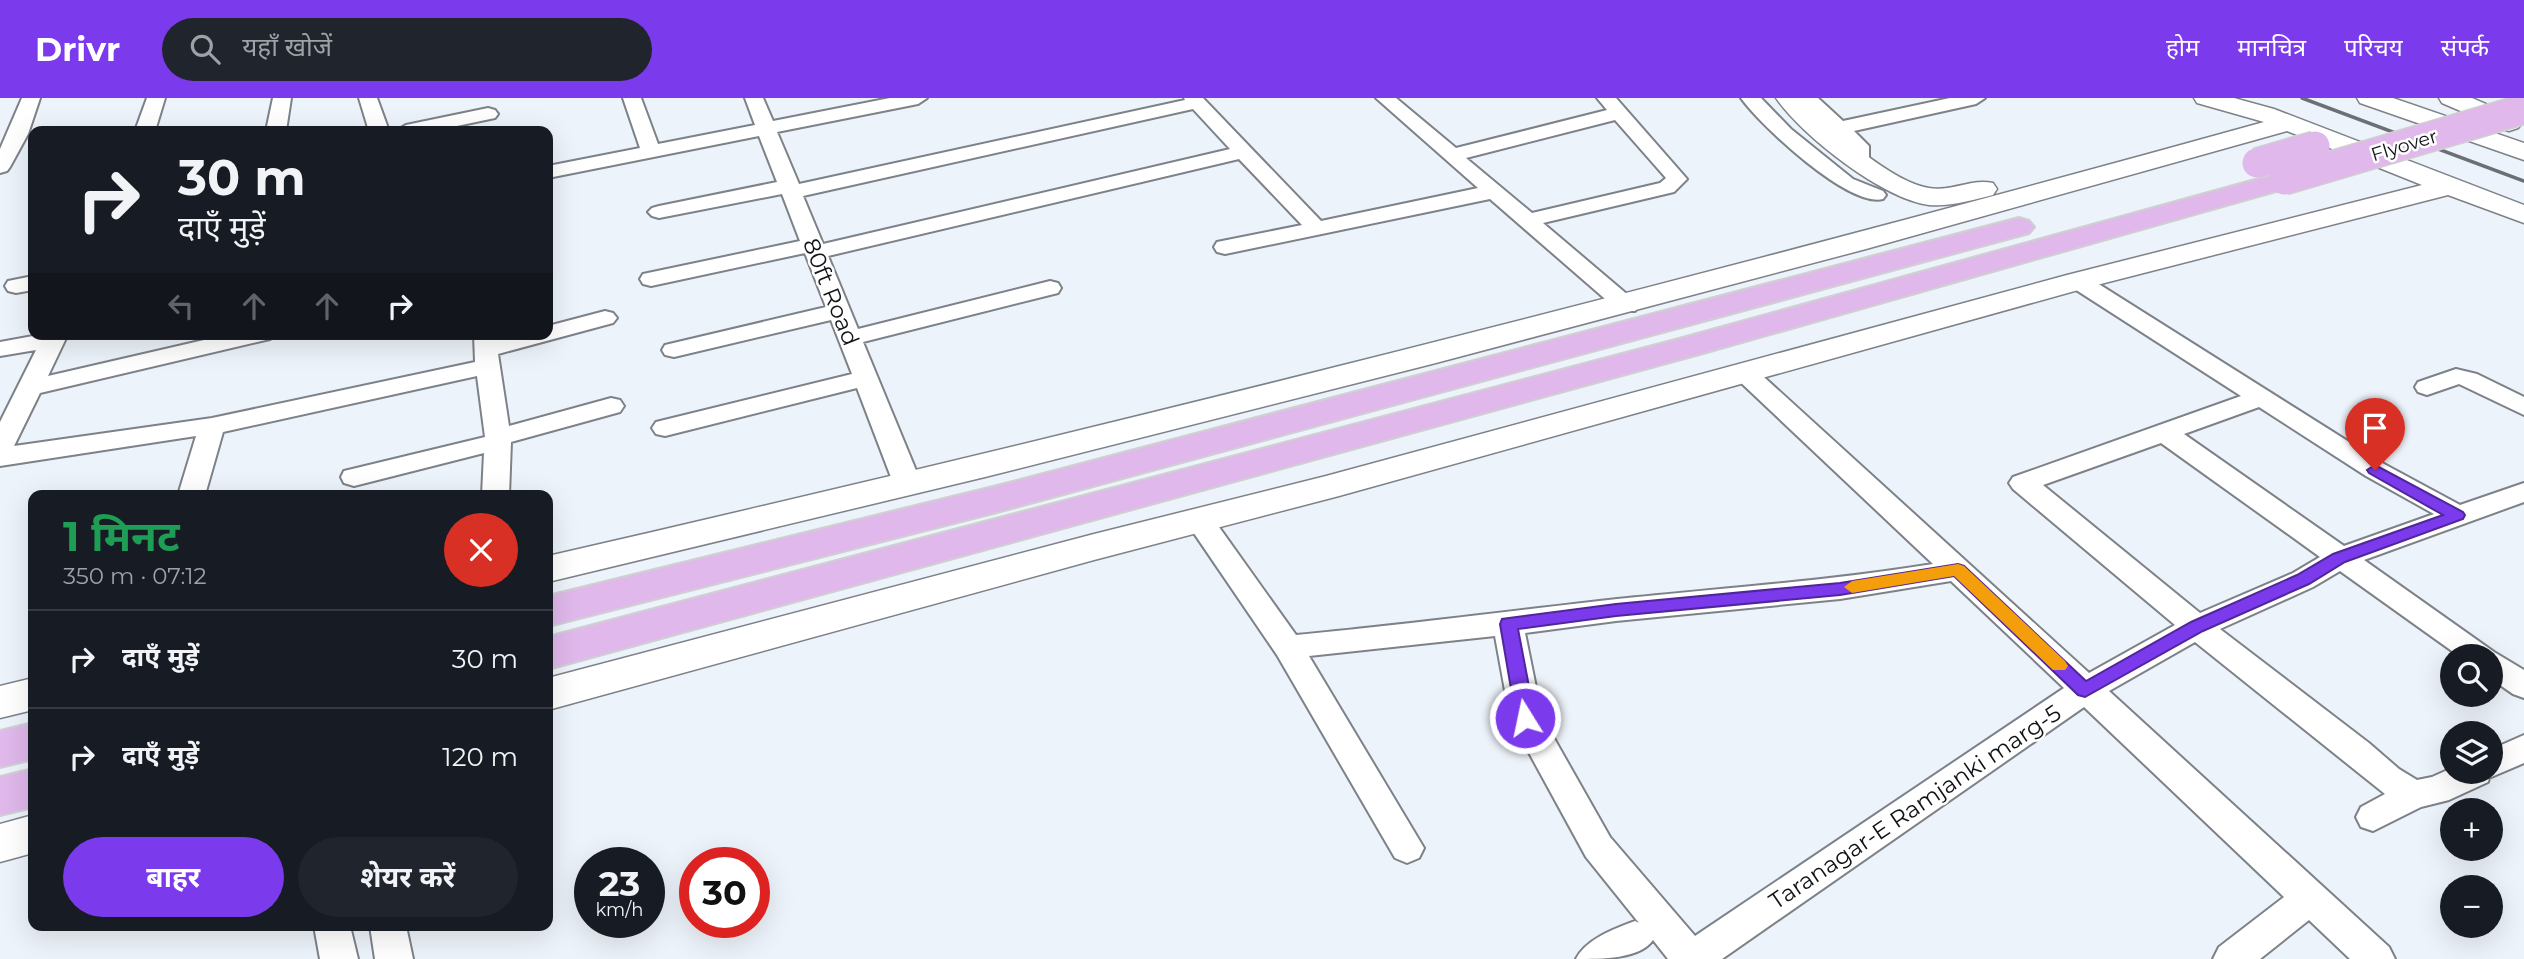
<!DOCTYPE html>
<html lang="hi">
<head>
<meta charset="utf-8">
<style>
	:root { --surface:#171b24; --page:#20242c; --text:#f1f3f6; --muted:#9ea1a6; --line:#363941; --accent:#7c3aed }
	body { margin:0; font-family:Montserrat,"Noto Sans Devanagari",sans-serif; background:var(--page); color:var(--text); height:100vh; display:flex; flex-direction:column; font-size:26px; white-space:nowrap }
	* { box-sizing:border-box; margin:0 }
	p { font-size:23px; color:var(--muted) }
	.icon { flex:none; width:38px; height:38px; fill:none; stroke:currentColor; stroke-width:2; stroke-linecap:round; stroke-linejoin:round }
	.map { position:relative; flex:1; overflow:hidden }
	.details { position:absolute; left:28px; top:392px; width:525px; height:441px; display:flex; flex-direction:column; background:var(--surface); border-radius:14px; box-shadow:0 7px 28px #0002 }
	.details>* { flex:none }
	.guide { position:absolute; left:28px; top:28px; width:525px; height:214px; border-radius:14px; box-shadow:0 7px 28px #0002; background:#171b24; color:var(--text); overflow:hidden }
	.buttons { position:absolute; left:2440px; top:546px; display:grid; gap:14px }
	.buttons a { display:grid; place-items:center; width:63px; height:63px; border-radius:50%; background:var(--surface); box-shadow:0 7px 28px #0002; font-size:35px }
	.speed { position:absolute; left:574px; top:749px; display:flex; gap:14px; font-size:35px; font-weight:700; text-align:center }
	.speed>* { display:grid; place-content:center; width:91px; height:91px; border-radius:50%; background:var(--surface); box-shadow:0 7px 28px #0002; line-height:1 }
	.speed small { font-size:18px; font-weight:400 }
	.speed .limit { border:10px solid #d22; background:#fff; color:#111 }
	.pin { position:absolute; display:grid; place-items:center; width:60px; height:60px; color:#fff; margin:-72px -30px; border-radius:50% 50% 50% 0; rotate:-45deg; box-shadow:0 0 7px #0007 }
	.pin .icon { rotate:45deg }
	.me { position:absolute; width:77px; margin:-38px; rotate:350deg; stroke-linejoin:round; filter:drop-shadow(0 0 5px #0008) }
	.turn { display:flex; align-items:center; gap:24px; height:147px; padding:0 35px; font-size:32px }
	.turn .icon { width:91px; height:91px; stroke-width:2.5 }
	.turn b { display:block; font-size:49px; line-height:60px }
	.lanes { display:flex; align-items:center; height:66px; padding:0 35px; background:#0003; justify-content:center; gap:35px; direction:ltr }
	.lanes .off { opacity:.35 }
	.round { display:grid; place-items:center; flex:none; width:74px; height:74px; border-radius:37px; background:var(--page) }
	.head { display:flex; align-items:center; justify-content:space-between; height:119px; padding:0 35px }
	h1 { font-size:42px; font-weight:700; line-height:52px; color:#1e9e55 }
	.primary-button { display:flex; gap:14px; margin-top:auto; padding:14px 35px }
	.primary-button a { flex:1; height:80px; border-radius:42px; background:var(--accent); color:#fff; font-size:28px; font-weight:700; line-height:80px; text-align:center }
	.primary-button a+a { background:var(--page); color:var(--text) }
	ul { padding:0; list-style:none }
	li { display:flex; align-items:center; gap:21px; height:98px; padding:0 35px; border-top:2px solid var(--line) }
	li div { flex:1 }
	li b { display:block; font-size:26px }
	li em { font-style:normal }
	header { display:flex; align-items:center; gap:42px; box-sizing:border-box; height:98px; padding:0 35px; background:var(--accent); color:#fff }
	header strong { font-size:33px }
	nav { display:flex; gap:38px; margin-inline-start:auto; font-size:24px }
	.search { width:490px; height:63px; background:var(--page); display:flex; align-items:center; gap:18px; box-sizing:border-box; padding:0 24px; border-radius:38px; color:var(--muted); font-size:26px }
	.map>svg:first-child { display:block }
</style>
</head>
<body>
<header>
<strong>Drivr</strong>
<div class="search"><svg class="icon" aria-label="search" viewBox="0 0 24 24"><circle cx="10" cy="10" r="6"/><path d="M15 15l6 6"/></svg>यहाँ खोजें</div>
<nav><a>होम</a><a>मानचित्र</a><a>परिचय</a><a>संपर्क</a></nav>
</header>
<div class="map">
<svg width="2524" height="861" viewBox="0 0 2524 861">
	<rect width="100%" height="100%" fill="#edf3fa"/>
	<g fill="none" stroke-linecap="round" stroke-linejoin="round">
		<!-- minor casing -->
		<g stroke="#7d8288" stroke-width="4">
			<path id="minor" d="M22 0H40L28 36 10 69 7 73 0 75V51Z
				M147 0H165L155 33H135Z
				M273 0H291L286 33H266Z
				M359 0H377L389 33H369Z
				M623 0H641L658 46 755 27 745 0H763L773 23 890 0H927L918 6 777 34 799 86 1185 2 1184 0H1203L1321 123 1478 90 1376 0H1396L1456 50 1607 12 1597 0H1616L1687 81 1674 94 1543 125 1635 203 1639 208 1635 213H1619L1490 101 1225 156 1217 154 1214 149 1217 144 1302 127 1239 61 828 158 858 231 1050 183 1058 185 1061 190 1058 195 863 244 922 387 918 393 908 396 898 393 894 387 857 290 665 338 656 336 652 330 656 324 852 276 831 222 674 259 665 257 662 252 665 247 826 209 805 155 651 188 643 186 640 181 643 176 800 143 782 96 659 120 652 118 648 114 652 110 659 108 777 84 759 38 548 80V68L640 50ZM1193 11 1230 51 823 146 803 98ZM1615 22 1666 80 1660 85 1532 115 1466 60Z
				M1741 0H1761L1791 31 1853 81 1883 93 1886 97 1883 101C1849 110 1761 28 1741 0Z
				M1798 0H1818L1843 23 1950 0H1985L1976 6 1854 33 1869 48V62L1866 66H1852L1849 62V49Z
				M488 10 495 12 498 16 495 20 433 33H396L406 27Z
				M2078 176 2086 178 2384 366 2460 407 2524 385V404L2364 462 2494 554 2524 572V600L2513 596 2490 580V558H2459L2340 473 2313 489 2220 531 2369 645 2399 671 2417 682 2432 679 2452 670V674H2490V652L2524 637V665L2489 680 2488 684 2449 702 2421 709 2373 733 2361 729 2356 719 2361 709 2385 696 2195 544 2109 593 2389 849 2395 861H2350L2309 822 2260 861H2213L2219 849 2284 799 2084 609 1722 861H1668L1653 842C1640 861 1602 861 1576 861 1586 841 1614 831 1635 823L1639 825 1586 759 1510 620 1495 538 1309 558 1424 750 1419 760 1407 765 1395 760 1277 557 1185 422 1189 415 1199 413 1209 415 1296 537C1403 527 1510 513 1617 501 1722 490 1828 483 1933 466L1736 280 1733 275 1736 270 1745 268 1754 270 2089 575 2175 527 2013 391 2009 385 2013 379 2241 298 2070 188 2067 183 2070 178ZM2259 309 2366 378 2434 416 2344 448 2184 336ZM2161 345 2320 459 2293 475 2200 515 2043 387ZM1951 483 2064 590 1695 838 1610 739 1542 619 1525 535 1616 523 1840 501Z
				M33 178V192L16 195 8 193 5 188 8 183Z
				M605 213 613 215 617 220 613 225 498 256 509 328 611 300 620 302 624 308 620 314 511 344 509 397H482L484 355 354 388 344 385 341 379 344 373 485 339 477 278 223 334 205 397H178L196 338 0 368V324L36 252 0 258V244L44 236H68L48 278 230 236H274L270 241 40 295 14 348 212 320 475 264 474 236H498V241L515 236H548V228Z
				M2456 271 2477 276 2524 299V317L2459 286 2427 297 2418 294 2415 289 2418 284Z
				M314 828H350L358 861H320Z
				M370 828H406L413 861H375Z"/>
		</g>
		<!-- tertiary casing -->
		<g stroke="#7d8288" stroke-width="3">
			<path id="tertiary" d="M1776 0H1802C1830 28 1890 84 1929 90 1951 94 1972 80 1993 85L1997 91 1993 97C1972 102 1950 109 1929 107 1883 101 1802 38 1776 0Z
				M2194 0H2234L2274 11 2524 107V125L2448 97 2089 189 1339 398 1094 462 548 612V580L1094 436 1326 378 2067 177 2422 87 2287 33 1866 151 1432 266 985 379 548 484V458C1123 326 1695 182 2264 24L2197 5Z
				M2357 0H2393L2524 45V62L2360 5Z
				M2439 0H2472L2518 20 2522 25 2518 30 2509 33 2500 30 2442 5Z
				M33 580V612L0 620V588Z
				M33 717V755L0 764V726Z"/>
		</g>
		<!-- trunk casing -->
		<g stroke="#cfd0d0" stroke-width="4">
			<path id="trunk" d="M2284 74 2294 76 2298 82 2294 88 1703 255 548 571V539L1679 241Z
				M2019 120 2029 123 2034 129 2029 135 997 414 548 528V498L997 388Z
				M33 625V661L0 669V633Z
				M33 671V709L0 717V679Z"/>
		</g>
		<!-- minor -->
		<use href="#minor" fill="#fff" fill-rule="evenodd"/>
		<!-- tertiary -->
		<use href="#tertiary" fill="#fff" fill-rule="evenodd"/>
		<!-- trunk -->
		<use href="#trunk" fill="#e0b8eb" fill-rule="evenodd"/>
		<!-- rail -->
		<path stroke="#6c7075" stroke-width="3.5" d="M2302 0 2524 83"/>
		<!-- trunk-bridge casing -->
		<g stroke="#cfd0d0" stroke-width="32" stroke-linecap="butt">
			<path id="trunk-bridge" d="M2257 65 2315 48
				M2284 82 2524 11"/>
		</g>
		<!-- trunk-bridge -->
		<use href="#trunk-bridge" stroke="#e0b8eb" stroke-width="29"/>
	</g>
	<!-- route -->
	<path fill="#7c3aed" stroke="#51269a" stroke-width="2" d="M2375 367 2463 414 2465 417 2463 421 2345 464 2309 486 2203 533 2085 599 2078 597 1954 478 1840 497 1616 518 1518 531 1535 620 1532 625H1519L1516 620 1500 526 1502 521 1616 506 1840 485 1958 466 1964 468 2086 583 2191 524 2297 477 2333 456 2443 417 2369 375 2367 372Z"/>
	<!-- slow -->
	<path fill="#f59e0b" d="M1958 466 1964 468 2065 563 2068 568 2065 572H2053L1954 478 1852 495 1844 489 1852 483Z"/>
	<g text-anchor="middle" stroke-width="5" stroke-linejoin="round" paint-order="stroke">
		<!-- far-street labels -->
		<g font-size="19" fill="#101215" stroke="#fff">
			<text transform="translate(2404 47) rotate(-17)" y="7">Flyover</text>
		</g>
		<!-- street labels -->
		<g font-size="23" fill="#101215" stroke="#fff">
			<text transform="translate(831 194) rotate(68)" y="8">80ft Road</text>
			<text transform="translate(1915 709) rotate(-34)" y="8">Taranagar-E Ramjanki marg-5</text>
		</g>
	</g>
</svg>
<div class="buttons">
<a><svg class="icon" aria-label="search" viewBox="0 0 24 24"><circle cx="10" cy="10" r="6"/><path d="M15 15l6 6"/></svg></a>
<a><svg class="icon" aria-label="layers" viewBox="0 0 24 24"><path d="M12 4l9 5-9 5-9-5zM3 14l9 5 9-5"/></svg></a>
<a>+</a>
<a>−</a>
</div>
<div class="speed"><div>23<small>km/h</small></div><div class="limit">30</div></div>
<div class="pin" style="left:2375px;top:372px;background:#d93025"><svg class="icon" aria-label="arrive" viewBox="0 0 24 24"><path d="M6 21V4h12l-3 4 3 4H6"/></svg></div>
<svg class="me" style="left:1525px;top:620px" viewBox="-20 -20 40 40"><circle r="17" fill="#7c3aed" stroke="#fff" stroke-width="3"/><path d="M0-11L8 9 0 5-8 9z" fill="#fff"/></svg>
<div class="guide">
<div class="turn"><svg class="icon" aria-label="right" viewBox="0 0 24 24"><path d="M7 20v-9h11M14 6l5 5-5 5"/></svg><div><b>30 m</b>दाएँ मुड़ें</div></div>
<div class="lanes"><svg class="icon off" aria-label="left" viewBox="0 0 24 24"><path d="M17 20v-9H6M10 6l-5 5 5 5"/></svg><svg class="icon off" aria-label="ahead" viewBox="0 0 24 24"><path d="M12 20V5M6 11l6-6 6 6"/></svg><svg class="icon off" aria-label="ahead" viewBox="0 0 24 24"><path d="M12 20V5M6 11l6-6 6 6"/></svg><svg class="icon" aria-label="right" viewBox="0 0 24 24"><path d="M7 20v-9h11M14 6l5 5-5 5"/></svg></div>
</div>
<section class="details">
<div class="head"><div><h1>1 मिनट</h1><p>350 m · 07:12</p></div><a class="round" style="background:#d93025;color:#fff"><svg class="icon" aria-label="close" viewBox="0 0 24 24"><path d="M6 6l12 12M18 6L6 18"/></svg></a></div>
<ul>
<li><svg class="icon" aria-label="right" viewBox="0 0 24 24"><path d="M7 20v-9h11M14 6l5 5-5 5"/></svg><div><b>दाएँ मुड़ें</b></div><em>30 m</em></li>
<li><svg class="icon" aria-label="right" viewBox="0 0 24 24"><path d="M7 20v-9h11M14 6l5 5-5 5"/></svg><div><b>दाएँ मुड़ें</b></div><em>120 m</em></li>
</ul>
<div class="primary-button"><a>बाहर</a><a>शेयर करें</a></div>
</section>
</div>
</body>
</html>
